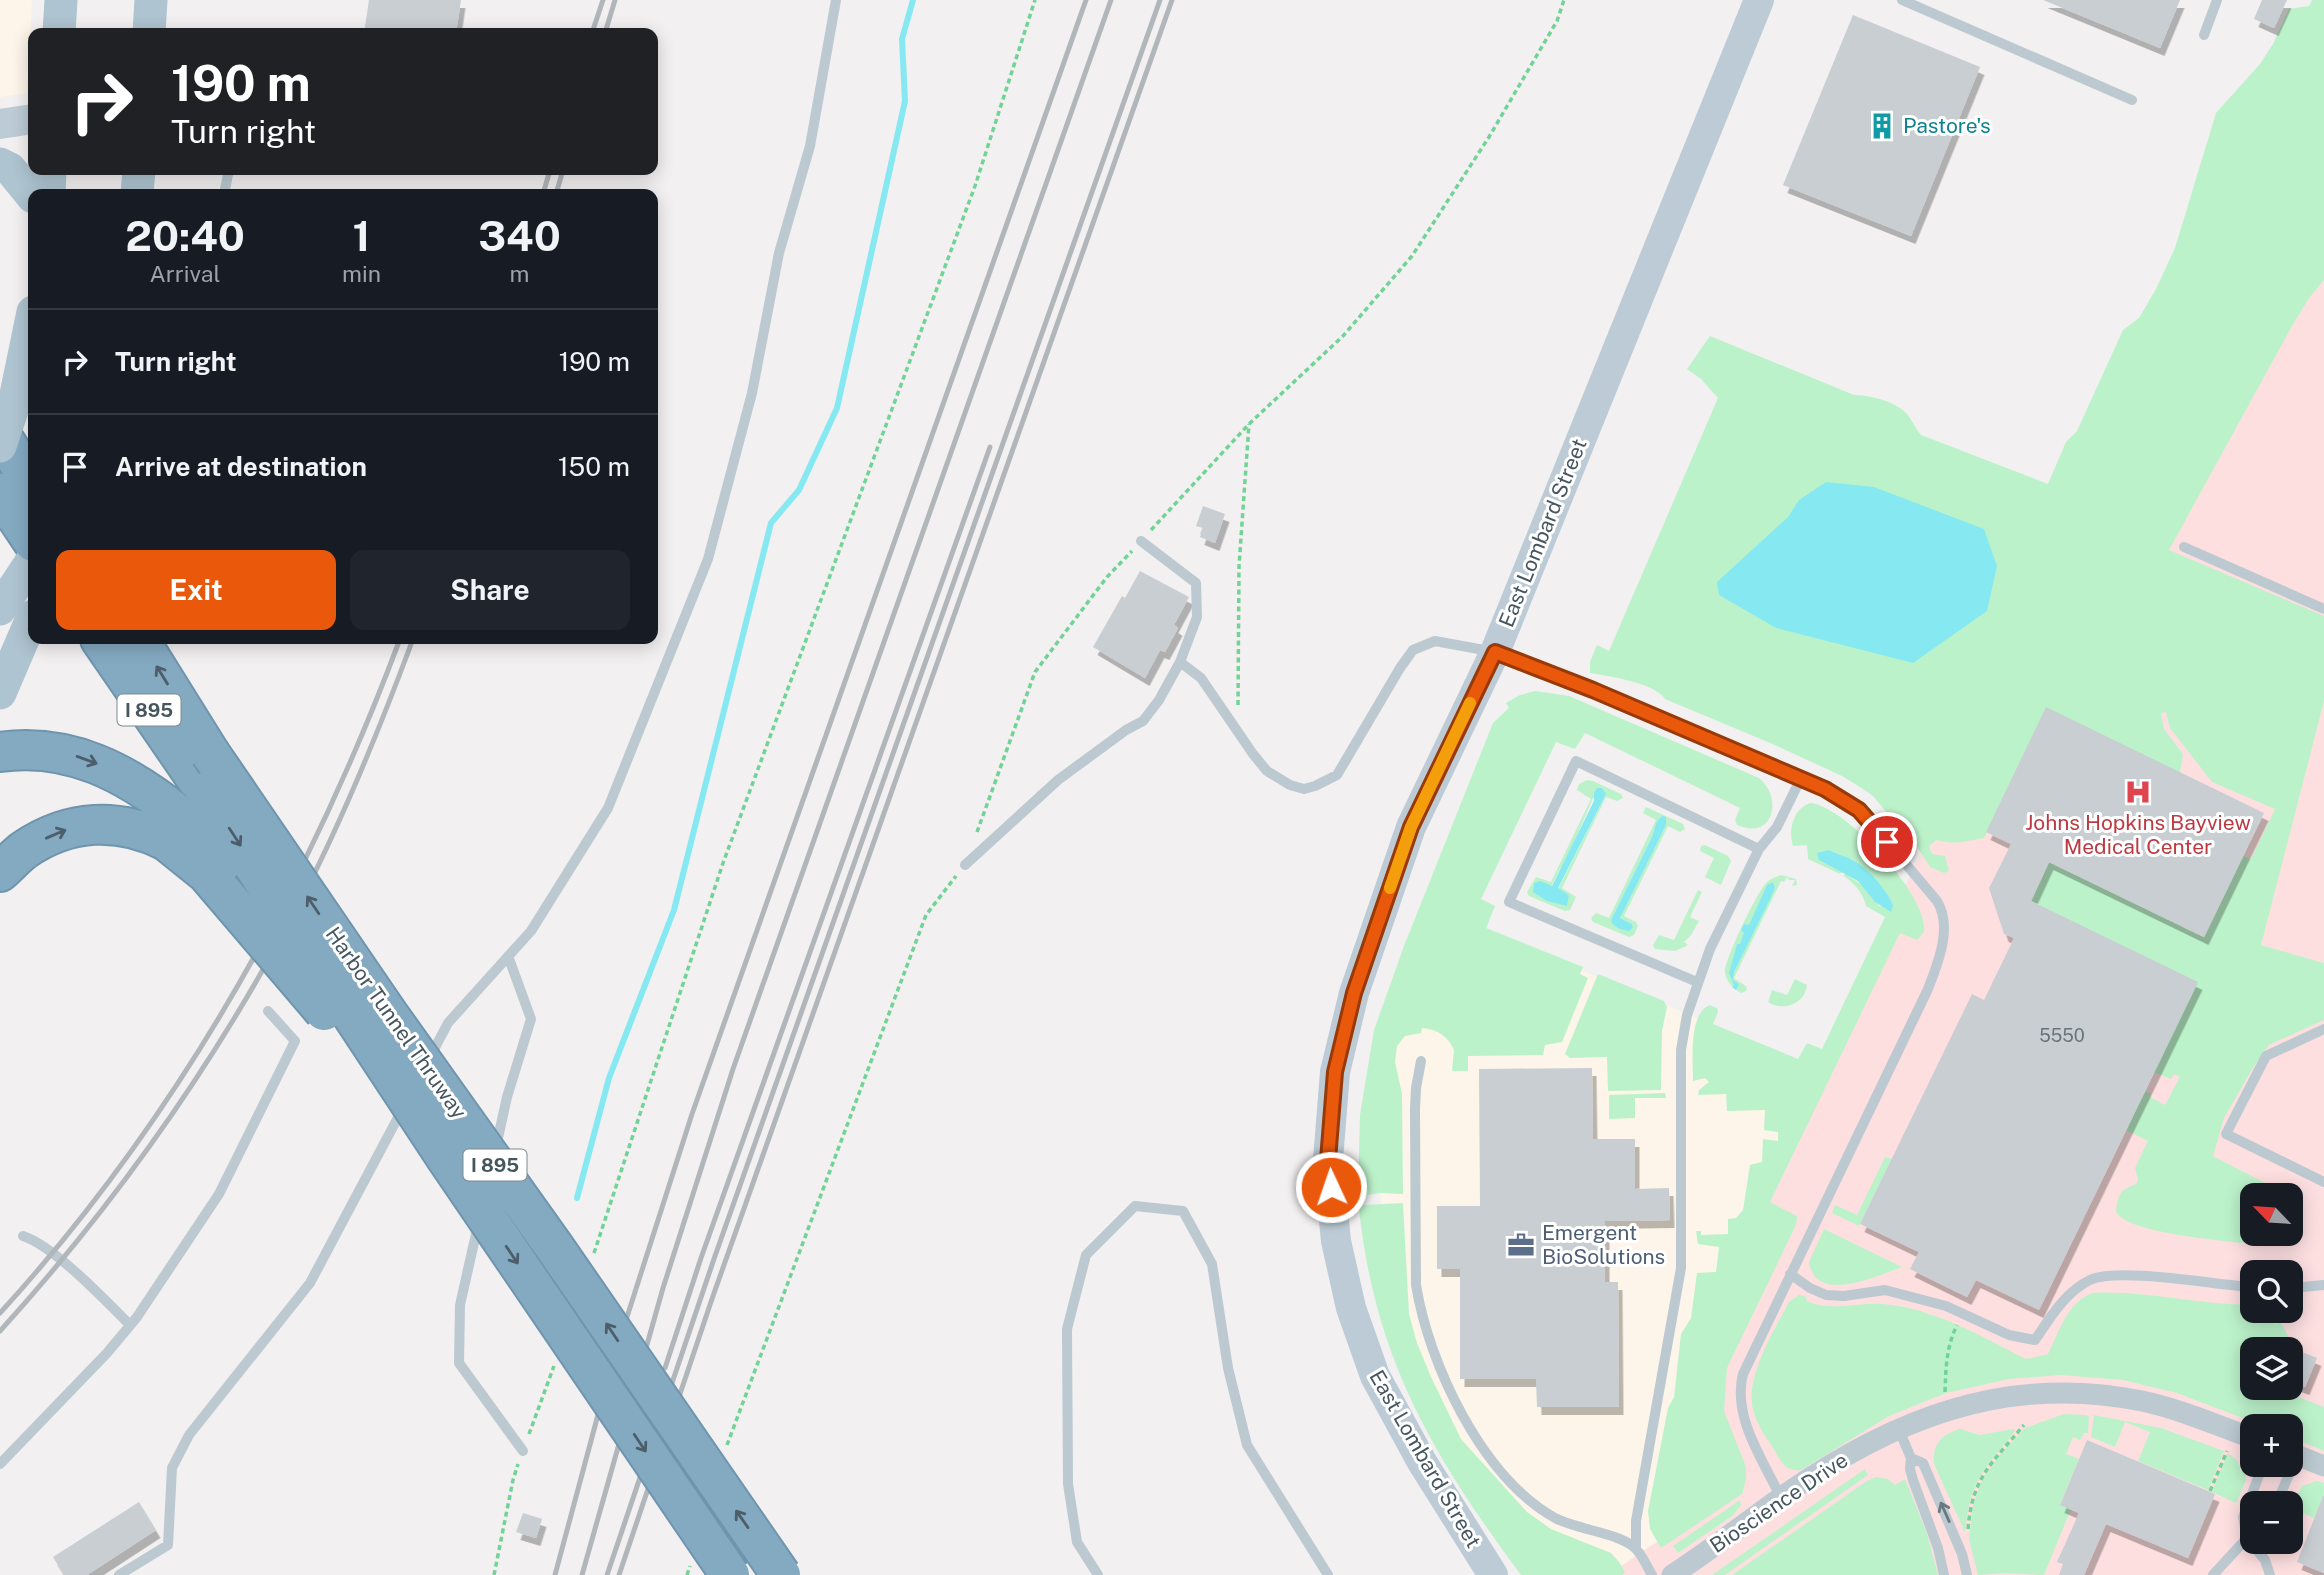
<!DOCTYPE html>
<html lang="en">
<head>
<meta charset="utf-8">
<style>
	:root { --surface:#171b24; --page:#20242c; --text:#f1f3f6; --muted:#9ea1a6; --line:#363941; --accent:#ea580c }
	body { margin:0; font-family:"Public Sans",sans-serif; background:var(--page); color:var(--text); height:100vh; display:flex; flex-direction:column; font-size:26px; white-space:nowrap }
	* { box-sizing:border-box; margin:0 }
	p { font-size:23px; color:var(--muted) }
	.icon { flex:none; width:38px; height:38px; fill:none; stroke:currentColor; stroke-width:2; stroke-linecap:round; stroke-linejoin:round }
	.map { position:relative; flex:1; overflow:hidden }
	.drawer { position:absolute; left:28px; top:189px; width:630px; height:455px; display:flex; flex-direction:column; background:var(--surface); border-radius:14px; box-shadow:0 4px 18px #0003 }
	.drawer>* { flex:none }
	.top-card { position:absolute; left:28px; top:28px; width:630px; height:147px; border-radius:14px; box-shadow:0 4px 18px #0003; background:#202124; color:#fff; overflow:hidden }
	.needle { width:46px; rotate:295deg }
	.buttons { position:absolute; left:2240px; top:1183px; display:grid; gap:14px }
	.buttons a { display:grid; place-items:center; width:63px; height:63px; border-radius:14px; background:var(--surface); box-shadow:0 4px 18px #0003; font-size:35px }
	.pin { position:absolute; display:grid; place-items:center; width:60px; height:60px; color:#fff; margin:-30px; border:4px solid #fff; border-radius:50%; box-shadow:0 2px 7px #0007 }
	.me { position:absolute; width:77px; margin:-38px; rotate:357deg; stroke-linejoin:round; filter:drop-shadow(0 0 5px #0008) }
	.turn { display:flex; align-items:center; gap:24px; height:147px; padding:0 28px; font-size:32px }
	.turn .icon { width:91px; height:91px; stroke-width:2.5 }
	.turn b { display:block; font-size:49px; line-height:60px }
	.eta { display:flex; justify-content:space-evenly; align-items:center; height:119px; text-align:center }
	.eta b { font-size:42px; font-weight:700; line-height:49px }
	.button { display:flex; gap:14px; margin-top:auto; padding:14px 28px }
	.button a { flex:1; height:80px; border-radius:14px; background:var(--accent); color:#fff; font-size:28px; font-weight:700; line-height:80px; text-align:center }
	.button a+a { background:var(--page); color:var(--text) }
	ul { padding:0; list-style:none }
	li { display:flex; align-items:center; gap:21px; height:105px; padding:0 28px; border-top:2px solid var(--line) }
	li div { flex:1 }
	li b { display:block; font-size:26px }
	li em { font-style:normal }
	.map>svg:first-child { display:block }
</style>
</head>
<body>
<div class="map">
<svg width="2324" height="1575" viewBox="0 0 2324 1575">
	<defs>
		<filter id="shadow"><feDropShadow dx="4.5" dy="8" stdDeviation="0" flood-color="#0004"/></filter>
	</defs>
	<rect width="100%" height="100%" fill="#f2f0f0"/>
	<!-- commercial -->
	<path fill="#fdf5e9" d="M0 0H32L27 93 0 97Z
		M1573 967 1816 1067 1661 1539 1608 1575 1477 1474 1414 1355 1383 1237 1379 1170 1397 1030Z"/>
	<!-- medical -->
	<path fill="#fddfe0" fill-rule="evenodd" d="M2324 24V1575H1608L1661 1539 1722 1263ZM2252 1195H2291V1234H2252ZM2252 1272H2291V1311H2252ZM2252 1349H2291V1388H2252ZM2252 1426H2291V1465H2252ZM2252 1503H2291V1542H2252Z"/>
	<!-- green -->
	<path fill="#bcf2ca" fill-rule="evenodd" d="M2312 0H2324V280L2309 298 2292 326 2169 550 2324 616V701L2261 945 2324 963V1020L2269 1045 2254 1066 2224 1118 2213 1156 2288 1195H2252V1234H2255L2251 1241 2240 1243C2213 1239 2129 1233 2116 1212 2118 1194 2120 1190 2136 1184L2138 1180 2135 1168 2148 1141 2126 1130 2145 1091 2151 1094 2150 1097 2165 1105 2180 1077 2174 1074 2171 1079 2154 1072 2031 901 2049 862 2204 937 2243 856 2251 859 2275 809 2212 782 2170 728 2166 712 2161 713 2164 729 2183 754 2180 773 2046 708 1984 838C1961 842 1957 845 1936 840L1929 846 1932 854 1945 856 1949 871 1944 873 1930 867 1902 823 1890 816 1872 795 1860 787 1842 776 1775 745 1665 699C1655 683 1609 676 1590 673V662L1597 645 1609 651 1718 398 1701 379 1687 369 1710 336 1854 395C1870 395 1892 401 1904 411 1911 417 1915 428 1921 435L2048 484 2066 442 2077 431 2123 330 2139 318 2156 289 2175 248 2216 113 2260 64 2273 44 2289 9 2309 6Z
		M1535 691 1569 696 1759 778C1783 797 1774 841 1737 825L1735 820 1740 808 1585 733 1575 749 1556 742 1481 899 1495 906 1486 928 1583 967 1580 974 1588 978 1562 1042 1545 1045 1543 1055 1468 1056V1071H1452L1454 1050C1448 1036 1437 1029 1422 1028L1421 1033 1405 1036 1397 1046 1395 1062 1402 1094 1403 1194 1380 1193 1362 1196 1358 1192 1360 1115 1374 1030 1404 946 1493 723 1509 708 1506 703 1520 695Z
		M1587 780 1593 781 1621 794 1623 798 1617 801 1606 797 1562 888 1576 897 1570 910 1565 911 1529 896 1527 892 1536 877 1551 882 1591 799 1577 790 1579 784ZM1606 794 1558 889 1569 895 1560 904 1545 899C1552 886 1557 871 1566 861L1593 798Z
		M1811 803C1847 808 1929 896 1924 932L1917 940 1900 933 1770 1202 1797 1216 1796 1225 1727 1368 1724 1411 1746 1467V1479L1742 1494 1661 1548 1650 1529 1648 1511 1668 1408 1674 1397 1681 1334 1691 1318 1697 1273 1716 1272 1719 1247 1698 1244 1696 1231H1701V1235L1728 1234V1219L1736 1218 1743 1210 1750 1165 1762 1162 1763 1139 1778 1141V1132L1764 1130 1765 1110 1727 1111 1726 1094 1698 1095 1699 1090 1709 1082 1705 1078 1693 1081C1693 1062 1688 1013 1710 1005L1717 1008 1718 1012 1713 1024 1798 1059 1807 1043 1822 1049 1885 917 1866 906C1863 893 1856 885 1844 876L1845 873 1863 886 1879 906 1893 905 1884 890 1857 862 1829 850 1835 867 1842 872 1840 874 1808 859 1807 845 1793 846C1788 830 1793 808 1811 803Z
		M1646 807 1683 824 1685 829 1680 832 1668 826 1624 916 1636 922 1638 926 1634 935 1629 937 1593 922 1591 918 1596 913 1609 918 1656 820 1643 813ZM1656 823 1666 825 1622 911 1620 918 1632 924 1633 928 1628 931 1611 920 1652 837Z
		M1705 845 1728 856 1731 861 1721 885 1705 877 1714 858 1700 851 1701 846Z
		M1781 875 1796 879 1797 885 1792 886 1795 880H1789L1787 877 1784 882 1781 881 1734 978 1747 987 1746 991 1741 993C1733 988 1726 982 1725 972 1724 961 1758 890 1767 882 1771 878 1776 877 1781 875Z
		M1698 890 1702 892 1690 917 1699 921 1691 935 1684 942 1688 945 1675 951 1655 949 1653 945 1659 935 1674 940Z
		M1598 974 1664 1001 1667 1007 1662 1031 1661 1090 1608 1091 1607 1057 1570 1058 1565 1054Z
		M1795 979 1807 985C1805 1004 1783 1012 1768 1002L1772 990 1787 995Z
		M1665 1093 1666 1098H1635V1118L1609 1119V1095Z
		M1885 1157 1892 1159 1859 1226 1832 1213 1835 1205 1857 1215Z
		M1403 1203 1409 1314 1417 1343 1431 1377 1461 1439 1527 1512 1551 1529 1611 1553 1620 1563 1625 1573 1622 1575H1521C1433 1456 1375 1359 1359 1209L1363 1205Z
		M1824 1229 1902 1267C1877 1276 1815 1305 1809 1262Z
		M2092 1293C2145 1290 2199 1305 2252 1305V1311H2268V1318L2275 1324 2281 1323C2287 1333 2291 1338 2286 1349H2252V1388H2275L2324 1407V1451L2291 1437V1426H2263L2177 1393 2123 1380 2061 1375 2009 1379 1946 1393 1889 1416 1801 1470C1785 1472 1780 1460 1773 1448 1764 1434 1754 1420 1752 1404 1748 1372 1775 1329 1789 1302L1799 1295 1805 1296 1807 1301C1831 1312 1856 1302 1882 1304 1934 1308 1980 1336 2026 1359L2048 1354C2059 1332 2067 1303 2092 1293Z
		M2064 1414 2086 1415 2089 1417 2088 1433H2084L2080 1440 2073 1437 2066 1454 2079 1459 2060 1504 2071 1509 2044 1575 2004 1573 1978 1575 1969 1539 1973 1504 1983 1478 2000 1455 2025 1428Z
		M2094 1415 2161 1428 2224 1451 2208 1490 2138 1461 2150 1432 2125 1422 2115 1447 2091 1437Z
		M1960 1429 1980 1435 2013 1429 2015 1431C1983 1472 1971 1477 1965 1532L1934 1464C1932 1444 1942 1434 1960 1429Z
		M2228 1453 2237 1460 2241 1470 2246 1469V1480L2236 1503 2212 1492Z
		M1865 1469 1868 1475 1725 1575H1712Z
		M1876 1477 1888 1479 1895 1485 1905 1479 1927 1534 1938 1575H1732L1867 1481Z
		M2317 1481 2324 1483V1494L2314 1518 2291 1508 2302 1486Z
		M1740 1500 1741 1505 1732 1516 1678 1553 1673 1546Z"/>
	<!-- water -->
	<path fill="#86e9f2" d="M1826 482 1874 487 1984 529 1997 566 1987 611 1913 663 1776 628 1719 595 1717 582 1788 517 1799 500Z
		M1597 788H1602L1606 794 1558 888 1569 895 1567 906 1547 901 1533 892 1534 883 1540 881 1552 886 1594 801V793Z
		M1662 816 1666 817V825L1620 918 1632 924 1633 928 1629 931C1622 930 1612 927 1611 920L1652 837 1656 823Z
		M1829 850C1837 854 1848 857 1856 862 1870 871 1887 890 1893 905L1891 912 1875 902 1858 881 1819 860 1817 853Z
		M1773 882 1775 888 1771 897 1734 972 1733 980 1739 984 1736 990 1732 987 1734 985 1729 973 1737 944H1740L1744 933 1741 930 1744 924 1749 925 1767 885Z"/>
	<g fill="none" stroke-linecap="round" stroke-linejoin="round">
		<!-- stream -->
		<path stroke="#86e9f2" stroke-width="6" d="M577 1198 609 1078 674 910 771 523 799 490 837 408 905 101 902 39 913 0"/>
	</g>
	<!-- building -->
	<path fill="#c9ced3" filter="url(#shadow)" d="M369 0H461L456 33H364Z
		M2043 0H2180L2160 48Z
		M2262 0H2287L2274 28 2254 19Z
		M1853 15 1980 67 1911 236 1783 185Z
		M1203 506 1225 514 1215 543 1200 537 1203 528 1196 526Z
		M1140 571 1189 597 1174 625 1178 628 1165 652 1160 650 1145 678 1093 647 1122 596 1125 598Z
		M2046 707 2264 813 2204 937 2049 862 2031 901 2198 982 2039 1310 1976 1280 1967 1297 1910 1269 1919 1252 1860 1224 1972 994 1984 1000 2014 938 2004 934 1989 888 2011 844 1986 832Z
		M1592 1068 1593 1139H1635V1189L1669 1188 1670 1220 1605 1221V1282H1618L1619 1407H1537L1536 1379H1460V1269H1437V1206H1480L1479 1069Z
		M2297 1350 2317 1358 2305 1387 2291 1382V1365Z
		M2087 1440 2215 1494 2188 1558 2106 1524 2084 1575H2059L2063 1564 2057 1562 2079 1513 2060 1505Z
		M2323 1496H2324V1573L2297 1562Z
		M139 1502 156 1530 87 1575H64L53 1557Z
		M523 1513 542 1519 536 1538 516 1532Z"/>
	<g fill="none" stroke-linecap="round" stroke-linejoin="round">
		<!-- highway casing -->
		<g stroke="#6f95ae" stroke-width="42">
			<path id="highway" d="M0 433 33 486
				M0 493 33 542
				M100 639 197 780
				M139 639 210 753
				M0 752C69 742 127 773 179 815
				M0 872C8 865 16 856 24 850 69 819 119 817 166 841"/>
		</g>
		<!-- path -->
		<path stroke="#71d396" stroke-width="3.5" stroke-dasharray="5 3.5" stroke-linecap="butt" d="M1151 530 1249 424 1343 336 1412 256 1489 137 1557 21 1564 0
			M1238 705 1239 566 1249 424
			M977 832 1035 672 1107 577 1132 551
			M594 1253 723 863 975 186 1035 0
			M1945 1392C1946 1367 1946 1348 1957 1325
			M529 1434 554 1366
			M727 1445 926 915 956 876
			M2210 1491 2227 1451
			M1968 1529C1972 1477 1992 1463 2024 1425
			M494 1575 513 1480 518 1464
			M687 1575 690 1566"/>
		<!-- lane -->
		<path stroke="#bcc9d0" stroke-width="10" d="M1902 0 2132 100
			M2204 35 2217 0
			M224 194 229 170
			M1141 541 1196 583 1197 617 1180 662 1201 678 1253 754 1267 771 1290 785 1304 789 1315 786 1337 775 1400 668 1413 650 1435 641 1495 652 1545 670 1840 797 1867 818 1937 901C1953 927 1938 963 1928 989L1743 1374C1732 1417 1763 1460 1781 1498
			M2184 547 2324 609
			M965 865 1058 780 1126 730 1143 721 1159 700 1180 662
			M1697 982 1509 902 1576 761 1759 849
			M2324 1029 2266 1056 2226 1134 2324 1182
			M429 1059 448 1023 531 931 608 808 708 559 752 393 779 253 810 146 836 0
			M1421 1061 1416 1088 1415 1109 1416 1285C1429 1365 1482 1477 1555 1518 1578 1530 1619 1533 1635 1548 1642 1554 1647 1567 1652 1575
			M496 1147 507 1097 531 1019 508 956
			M478 1225 460 1305 459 1363 523 1451
			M23 1236C54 1246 105 1300 130 1325
			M1790 1274 1810 1288 1826 1295 1844 1296 1885 1290 1946 1306 2009 1335 2035 1340C2050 1318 2065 1292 2090 1280 2118 1267 2216 1285 2252 1287
			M2291 1288 2324 1285
			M1899 1430 1911 1458 1910 1469 1913 1480 1938 1548 1944 1575
			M1911 1458 1923 1463 1962 1554 1967 1575
			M0 1464 107 1353 137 1317 219 1194 295 1041 268 1011
			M2263 1465 2243 1517 2247 1538 2265 1560 2270 1575
			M2277 1503 2297 1455
			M1636 1548V1521L1681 1268V1050L1687 1015 1710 949 1759 849 1777 827 1801 778
			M119 1575 168 1545 172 1468 189 1435 310 1283 403 1108
			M1098 1575 1077 1542 1068 1484 1067 1329 1086 1255 1135 1206 1183 1211 1212 1264 1228 1368 1247 1445 1328 1575
			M2213 1575 2247 1538 2252 1536"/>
		<!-- street -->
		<path stroke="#bcc9d0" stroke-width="21" d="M2291 1453 2324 1466
			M1672 1575C1709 1551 1744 1524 1780 1498 1890 1420 2005 1373 2142 1401 2180 1409 2216 1425 2252 1438"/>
		<!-- secondary -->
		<path stroke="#bccbd5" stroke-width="30" d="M0 124 33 119
			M1493 1575 1422 1462 1375 1376 1351 1308 1336 1241 1328 1160 1335 1072 1354 993 1411 827 1495 652 1759 0"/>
		<!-- primary -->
		<path stroke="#aec4d0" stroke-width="33" d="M59 33 61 0
			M149 33 151 0
			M0 164 10 169 33 197
			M49 194 50 170
			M137 194 139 170
			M0 609 33 559
			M0 693 33 616"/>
		<!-- highway -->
		<use href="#highway" stroke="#84aac2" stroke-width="38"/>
		<!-- rail -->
		<path stroke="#b1b6bb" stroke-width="5" d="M592 33 603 0
			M605 33 615 0
			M543 194 550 170
			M556 194 563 170
			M0 1313C180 1116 307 887 400 639
			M0 1331C118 1201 219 1057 300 902 344 817 380 728 413 639
			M665 1368 701 1258 990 447
			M555 1575 610 1370 692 1114 1086 0
			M582 1575 663 1288 733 1069 1111 0
			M607 1575 715 1256 1160 0
			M619 1575 713 1296 1172 0"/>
		<!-- highway-bridge casing -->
		<g stroke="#6f95ae" stroke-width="42" stroke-linecap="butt">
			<path id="highway-bridge" d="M210 753 389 1015 555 1248 781 1575
				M205 792 446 1158 730 1575
				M179 815 222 863
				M166 841 207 874 324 1011"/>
		</g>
		<!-- primary-bridge -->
		<path stroke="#aec4d0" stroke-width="33" d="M0 446 14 404 33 312"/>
		<!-- highway-bridge -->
		<use href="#highway-bridge" stroke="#84aac2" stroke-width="38"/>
	</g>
	<!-- one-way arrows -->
	<defs><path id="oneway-shaft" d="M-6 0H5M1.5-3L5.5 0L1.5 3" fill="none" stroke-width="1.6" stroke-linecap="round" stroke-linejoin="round" transform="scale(1.75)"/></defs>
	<g stroke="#4c5e69">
		<use href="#oneway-shaft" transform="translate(162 675) rotate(-122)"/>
		<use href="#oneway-shaft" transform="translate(87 760) rotate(20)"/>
		<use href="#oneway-shaft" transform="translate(56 834) rotate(-23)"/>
		<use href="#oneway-shaft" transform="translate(235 837) rotate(57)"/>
		<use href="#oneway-shaft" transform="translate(313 905) rotate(-124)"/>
		<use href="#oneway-shaft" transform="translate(512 1255) rotate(56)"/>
		<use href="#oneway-shaft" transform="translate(612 1332) rotate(-124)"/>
		<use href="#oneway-shaft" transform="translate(640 1443) rotate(56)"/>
		<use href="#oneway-shaft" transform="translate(742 1519) rotate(-125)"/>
	</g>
	<use stroke="#697881" href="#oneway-shaft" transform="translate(1945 1512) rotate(-114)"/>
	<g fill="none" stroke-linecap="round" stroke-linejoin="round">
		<!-- route casing -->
		<g stroke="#983908" stroke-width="18">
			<path id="route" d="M1331 1187 1328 1160 1335 1072 1354 993 1411 827 1495 652 1593 690 1825 789 1859 810 1887 842"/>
		</g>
		<!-- route -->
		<use href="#route" stroke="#ea580c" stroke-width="12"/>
		<!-- slow -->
		<path stroke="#f59e0b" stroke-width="12" d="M1390 888 1411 827 1470 703"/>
	</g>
	<!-- icons -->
	<defs>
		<g id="building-bare" transform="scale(2.1)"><path d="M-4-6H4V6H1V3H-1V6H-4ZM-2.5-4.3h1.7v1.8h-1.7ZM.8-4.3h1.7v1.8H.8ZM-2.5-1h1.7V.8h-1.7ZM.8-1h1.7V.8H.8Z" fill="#0f9aa8" stroke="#fff" stroke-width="2.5" paint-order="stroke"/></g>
		<g id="hospital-bare" transform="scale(2.1)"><path d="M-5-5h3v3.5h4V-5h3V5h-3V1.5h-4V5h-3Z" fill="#e0444e" stroke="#fff" stroke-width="2.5" paint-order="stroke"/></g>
		<g id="office-bare" transform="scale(2.1)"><path d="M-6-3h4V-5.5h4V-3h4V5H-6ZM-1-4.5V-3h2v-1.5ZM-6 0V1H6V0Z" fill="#5c6f8a" stroke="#fff" stroke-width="2.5" paint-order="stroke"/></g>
	</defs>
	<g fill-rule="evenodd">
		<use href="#building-bare" x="1882" y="126"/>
		<use href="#hospital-bare" x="2138" y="792"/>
		<use href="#office-bare" x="1521" y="1245"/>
	</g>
	<g text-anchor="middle" stroke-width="6" stroke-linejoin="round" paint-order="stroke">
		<!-- number labels -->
		<g font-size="18" fill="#67747c">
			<text x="2062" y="1042">5550</text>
		</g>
		<!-- shield labels -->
		<g fill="#fff" stroke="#7e898f" stroke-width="2">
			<rect x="117.5" y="694.5" width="63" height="31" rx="5"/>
			<rect x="463.5" y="1149.5" width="63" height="31" rx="5"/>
		</g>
		<g font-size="19" font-weight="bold" fill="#46565f">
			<text x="149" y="717">I 895</text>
			<text x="495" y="1172">I 895</text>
		</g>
		<!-- culture labels -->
		<g font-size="21" fill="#0d838f" stroke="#fff" text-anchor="start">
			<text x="1903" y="133">Pastore's</text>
		</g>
		<!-- street labels -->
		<g font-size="21" fill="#46565f" stroke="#fff">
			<text transform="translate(1543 533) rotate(-68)" y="7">East Lombard Street</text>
			<text transform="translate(396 1023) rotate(55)" y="7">Harbor Tunnel Thruway</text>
			<text transform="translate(1425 1459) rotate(60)" y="7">East Lombard Street</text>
			<text transform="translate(1779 1503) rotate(-34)" y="7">Bioscience Drive</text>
		</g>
		<!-- health labels -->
		<g font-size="21" fill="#be3a42" stroke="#fff">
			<text x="2138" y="830">Johns Hopkins Bayview<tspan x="2138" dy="24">Medical Center</tspan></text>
		</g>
		<!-- service labels -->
		<g font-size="21" fill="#4e5e75" stroke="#fff" text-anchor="start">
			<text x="1542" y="1240">Emergent<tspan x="1542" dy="24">BioSolutions</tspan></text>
		</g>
	</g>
</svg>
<div class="buttons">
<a><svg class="needle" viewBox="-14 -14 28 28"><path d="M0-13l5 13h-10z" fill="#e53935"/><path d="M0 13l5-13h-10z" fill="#9ea1a6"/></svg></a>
<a><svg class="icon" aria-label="search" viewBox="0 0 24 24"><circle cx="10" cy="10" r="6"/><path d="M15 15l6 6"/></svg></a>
<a><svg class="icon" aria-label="layers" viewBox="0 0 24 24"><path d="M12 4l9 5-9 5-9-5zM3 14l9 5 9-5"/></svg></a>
<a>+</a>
<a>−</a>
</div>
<div class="pin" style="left:1887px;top:842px;background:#d93025"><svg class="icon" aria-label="arrive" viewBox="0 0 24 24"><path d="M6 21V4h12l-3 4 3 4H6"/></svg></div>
<svg class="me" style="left:1331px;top:1187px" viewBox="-20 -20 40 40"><circle r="17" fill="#ea580c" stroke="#fff" stroke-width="3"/><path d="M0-11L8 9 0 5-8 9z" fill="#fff"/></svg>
<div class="top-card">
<div class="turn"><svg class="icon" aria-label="right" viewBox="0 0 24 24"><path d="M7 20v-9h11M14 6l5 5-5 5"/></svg><div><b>190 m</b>Turn right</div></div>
</div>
<section class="drawer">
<div class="eta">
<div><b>20:40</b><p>Arrival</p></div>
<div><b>1</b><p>min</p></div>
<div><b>340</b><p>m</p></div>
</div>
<ul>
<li><svg class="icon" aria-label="right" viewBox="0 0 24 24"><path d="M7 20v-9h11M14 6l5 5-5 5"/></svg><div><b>Turn right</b></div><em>190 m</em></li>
<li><svg class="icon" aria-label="arrive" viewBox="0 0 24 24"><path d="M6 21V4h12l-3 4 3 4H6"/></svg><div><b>Arrive at destination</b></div><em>150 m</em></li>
</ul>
<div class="button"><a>Exit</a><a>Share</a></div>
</section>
</div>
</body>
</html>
